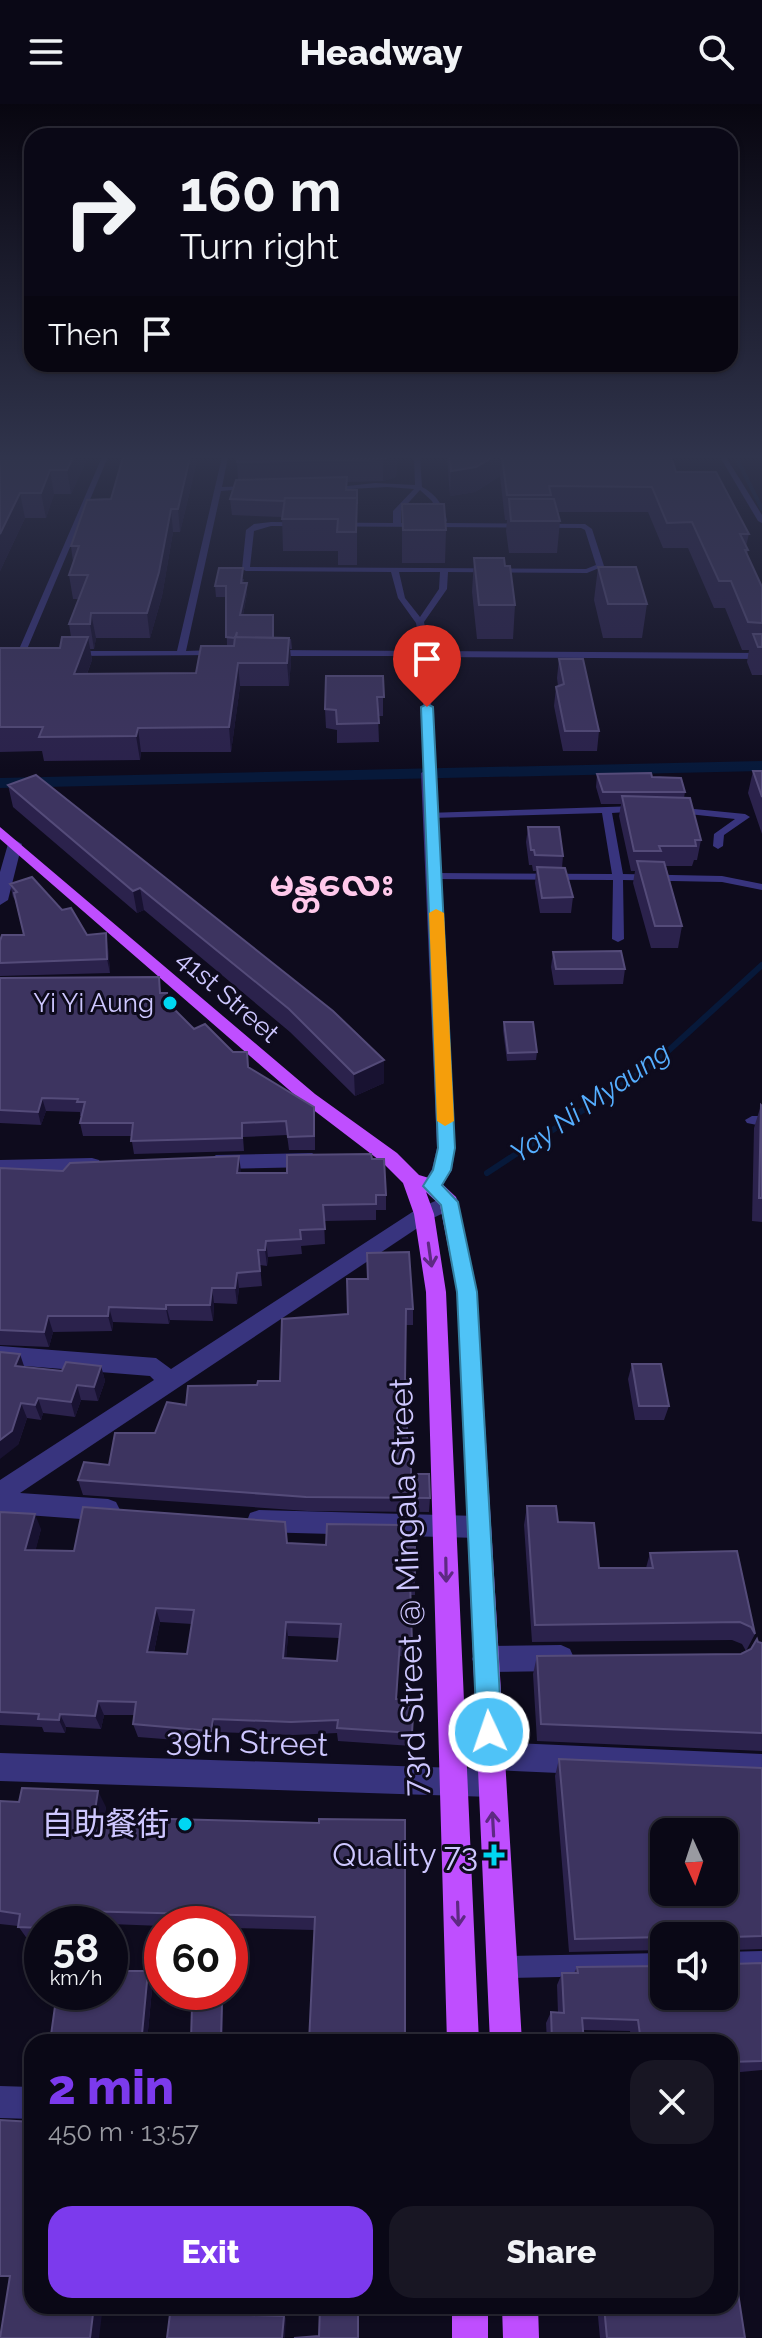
<!DOCTYPE html>
<html lang="en">
<head>
<meta charset="utf-8">
<style>
	:root { --surface:#0a0816; --page:#181623; --text:#f1f3f6; --muted:#999aa1; --line:#2a2935; --accent:#7c3aed }
	body { margin:0; font-family:Raleway,"Noto Sans SC","Noto Sans Myanmar",sans-serif; background:var(--page); color:var(--text); height:100vh; display:flex; flex-direction:column; font-size:30px; white-space:nowrap }
	* { box-sizing:border-box; margin:0 }
	p { font-size:26px; color:var(--muted) }
	.icon { flex:none; width:44px; height:44px; fill:none; stroke:currentColor; stroke-width:2; stroke-linecap:round; stroke-linejoin:round }
	.map { position:relative; flex:1; overflow:hidden }
	.sheet { position:absolute; left:24px; top:1930px; width:714px; height:280px; display:flex; flex-direction:column; background:var(--surface); border-radius:24px; box-shadow:0 2px 6px #0004,0 0 0 2px var(--line) }
	.sheet>* { flex:none }
	.banner { position:absolute; left:24px; top:24px; width:714px; height:244px; border-radius:24px; box-shadow:0 2px 6px #0004,0 0 0 2px var(--line); background:#0a0816; color:var(--text); overflow:hidden }
	.needle { width:52px; rotate:177deg }
	.fabs { position:absolute; left:650px; top:1714px; display:grid; gap:16px }
	.fabs a { display:grid; place-items:center; width:88px; height:88px; border-radius:16px; background:var(--surface); box-shadow:0 2px 6px #0004,0 0 0 2px var(--line); font-size:40px }
	.speed { position:absolute; left:24px; top:1802px; display:flex; gap:16px; font-size:40px; font-weight:700; text-align:center }
	.speed>* { display:grid; place-content:center; width:104px; height:104px; border-radius:50%; background:var(--surface); box-shadow:0 2px 6px #0004,0 0 0 2px var(--line); line-height:1 }
	.speed small { font-size:20px; font-weight:400 }
	.speed .limit { border:12px solid #d22; background:#fff; color:#111 }
	.pin { position:absolute; display:grid; place-items:center; width:68px; height:68px; color:#fff; margin:-82px -34px; border-radius:50% 50% 50% 0; rotate:-45deg; box-shadow:0 0 8px #0007 }
	.pin .icon { rotate:45deg }
	.me { position:absolute; width:88px; margin:-44px; rotate:357deg; stroke-linejoin:round; filter:drop-shadow(0 0 6px #0008) }
	.turn { display:flex; align-items:center; gap:28px; height:168px; padding:0 24px; font-size:36px }
	.turn .icon { width:104px; height:104px; stroke-width:2.5 }
	.turn b { display:block; font-size:56px; line-height:68px }
	.then { display:flex; align-items:center; height:76px; padding:0 24px; background:#0003; gap:16px; font-size:30px }
	.round { display:grid; place-items:center; flex:none; width:84px; height:84px; border-radius:24px; background:var(--page) }
	.summary { display:flex; align-items:center; justify-content:space-between; height:136px; padding:0 24px }
	h1 { font-size:48px; font-weight:800; line-height:60px; color:var(--accent) }
	.action { display:flex; gap:16px; margin-top:auto; padding:16px 24px }
	.action a { flex:1; height:92px; border-radius:24px; background:var(--accent); color:#fff; font-size:32px; font-weight:800; line-height:92px; text-align:center }
	.action a+a { background:var(--page); color:var(--text) }
	header { display:flex; justify-content:space-between; align-items:center; height:104px; padding:0 24px; background:var(--surface); font-size:36px; font-weight:800 }
	.map>svg:first-child { display:block }
</style>
</head>
<body>
<header><svg class="icon" aria-label="menu" viewBox="0 0 24 24"><path d="M4 6h16M4 12h16M4 18h16"/></svg>Headway<svg class="icon" aria-label="search" viewBox="0 0 24 24"><circle cx="10" cy="10" r="6"/><path d="M15 15l6 6"/></svg></header>
<div class="map">
<svg width="762" height="2234" viewBox="0 0 762 2234">
	<rect width="100%" height="100%" fill="#0e0b1d"/>
	<g fill="none" stroke-linecap="round" stroke-linejoin="round">
		<!-- stream-far1 -->
		<path stroke="#07193a" stroke-width="4" d="M736 353 762 405"/>
		<!-- stream -->
		<path stroke="#07193a" stroke-width="6" d="M487 1069 655 959 762 861"/>
		<!-- canal -->
		<path fill="#07193a" fill-rule="evenodd" d="M762 657V667L0 684V674Z"/>
		<!-- lane -->
		<path fill="#38347e" fill-rule="evenodd" d="M102 353H108L25 550 18 552 17 550Z
			M222 353H228L222 383 251 382 254 384 221 387 186 547 216 546 219 547V551L69 552 68 550 72 547H177Z
			M414 353H420L422 383C436 390 444 402 447 417L444 419 585 420 592 425 604 462 587 469 448 468 447 485 424 518 430 547 762 549V555L430 553 433 669 425 671 422 552H272L268 549 272 546 421 547 416 519 398 494 391 468 246 467 242 465 246 426 254 420 271 418 393 419V407L414 385 387 383 332 386 329 384 375 379 415 381ZM420 386 432 397 442 419H401V407ZM271 422 581 424 585 426 596 461 586 465 250 463 254 427ZM399 468H440L439 485 420 513 405 494Z
			M720 353H726L762 411V419L758 417Z
			M637 702 641 703V707L612 709 623 770 722 772 762 780V786L722 778 623 776 624 835 618 838 612 835 613 776 435 775 430 772 435 769 612 770 602 709 431 714 426 711 427 709Z
			M674 703 745 710 750 713 724 731 723 742 718 745 713 742 714 730 735 715 670 708 669 706Z
			M752 1012H762V1022L747 1019 745 1016Z
			M762 1847V1869L724 1870V1848Z
			M664 1849V1871L502 1874 494 1871 491 1863 494 1855 502 1852Z"/>
		<!-- street -->
		<path fill="#38347e" fill-rule="evenodd" d="M428 665 435 669 455 1044 452 1066 439 1087 432 1089 422 1082 432 1065 437 1044 421 669Z
			M15 736 22 740 8 796 0 801V768L8 740Z
			M312 1049 322 1056 312 1063 216 1065 206 1058 216 1051Z
			M92 1054 99 1056 102 1061 99 1066 0 1070V1056Z
			M449 1091 456 1093 459 1098 456 1103 431 1115 20 1389 108 1395 116 1398 120 1406 116 1414 108 1417 0 1409V1376L154 1276 150 1272 0 1260V1242L156 1254 171 1265 417 1105Z
			M259 1406 478 1412 487 1415 490 1423 487 1431 478 1434 259 1428 250 1425 247 1417 250 1409Z
			M561 1541 570 1545 574 1554 570 1563 561 1567 485 1568 476 1564 472 1555 476 1546 485 1542Z
			M491 1638 762 1650V1678L493 1666 501 1669 505 1679 501 1689 491 1693 0 1677V1649L489 1665 481 1662 477 1652 481 1642Z
			M0 1982 32 1983V2015L0 2014Z"/>
		<!-- primary -->
		<path fill="#bf4eff" fill-rule="evenodd" d="M0 723 315 990 397 1049 419 1071 439 1077 456 1093 477 1188 522 1938H490L457 1188 440 1101 426 1088 434 1110 446 1188 479 1938H447L426 1188 414 1110 403 1079 383 1059 303 998 0 735Z
			M452 2202H488V2234H452Z
			M502 2202H538L539 2234H503Z"/>
	</g>
	<!-- wall -->
	<path fill="#2b224c" fill-rule="evenodd" d="M0 353H88L71 390H54L46 414H25L0 467Z
		M123 353H198L180 428H173L162 492 150 534H96L94 545H90L92 556 87 570 196 569 227 542 226 493H216L215 482 244 475 243 479H247V489L243 511 273 534 291 535 292 545H290L291 557 289 582H240L231 648H141L140 656 44 657 42 647 0 648V544H60L71 533 69 520 79 495H73L69 471 73 458 71 442 111 395Z
		M397 353 396 373 383 377 347 378V386H357V461H338V447H283L282 413 232 411 230 395 238 376 237 358Z
		M447 353H671L676 368 749 430 746 442 748 446 747 451 762 483V571H752L747 558 749 546H742L725 504H714L688 444H663L648 408H557L560 417 557 449H509L506 427 507 416H505L500 372 475 388 450 392Z
		M402 400 446 426 445 459H402Z
		M474 454 505 462 515 501 513 535H477L472 488Z
		M598 463 647 500 642 534H603L594 496Z
		M559 555 599 627 597 647H563L554 602 556 583 558 582 557 574Z
		M383 572V612H378L379 638 337 639V626L326 624 325 605Z
		M753 667H762V730L748 689Z
		M597 670 652 673 685 688 684 694 701 736 697 756H694L692 762H666L682 822 678 844H651L633 779 635 767H631L619 712 621 700H601L596 683Z
		M36 671 384 979 355 992 290 928 144 806 137 809 13 703 8 681Z
		M528 723 563 752 562 764 573 793 571 809H540L535 779 536 767H533L532 761H529L526 738Z
		M10 780 62 806 87 831 108 843 110 869 0 872V837L24 831 15 796 13 793Z
		M553 848 625 865 623 880 554 881 551 863Z
		M0 874 167 889 168 899 194 925 249 963 315 1016V1046H289L287 1031 243 1033 244 1047 134 1050 131 1032H83L80 1019 82 1012H80V1008L46 1007 41 1021 0 1019Z
		M504 918 537 948 536 956 507 957 503 926Z
		M761 1001 762 1002V1118L752 1117 754 1024Z
		M372 1055 386 1091V1106H376V1116L324 1117 325 1140 301 1142 302 1150 268 1153 267 1162 260 1161 262 1182 239 1184 237 1200 214 1199 213 1217 170 1216 169 1220 113 1218 112 1227 53 1228 49 1243 0 1241V1064L63 1067 287 1069Z
		M413 1205V1221H406L405 1276 410 1277V1318H407L408 1343 411 1370 430 1394 429 1408 307 1407 83 1391 78 1376 109 1361 155 1329 186 1301 257 1281 280 1277 282 1215Z
		M632 1260 669 1302 664 1316H635L628 1275Z
		M101 1262 105 1277 98 1297 81 1296 75 1313 43 1309 41 1316 27 1314 18 1341 24 1263 62 1267Z
		M527 1402 558 1418 599 1464H646L650 1449 737 1447 755 1530 746 1547 751 1545 758 1538 762 1539V1647L537 1637 533 1570 537 1552 741 1550 746 1547 742 1540 732 1536 532 1538 524 1421Z
		M0 1408 41 1425 35 1447H74L287 1439 402 1443 415 1476V1491H411V1553L399 1552 397 1595 414 1596 412 1642 338 1637 337 1629 293 1631 216 1628 215 1639 138 1633 133 1620 134 1611H104L101 1625 66 1623 65 1629 44 1628 42 1623 0 1621ZM160 1518 192 1520 187 1550 154 1548ZM288 1532 339 1534 337 1557 286 1554Z
		M559 1655 762 1664V1845L732 1846V1860L762 1859V1966L730 1969V1938H632L630 1927 583 1926 584 1938H547L546 1919 551 1908 558 1909 557 1881 562 1869H574L577 1863 664 1892 724 1832H664V1846L569 1848 555 1672Z
		M0 1697 106 1703 104 1713 319 1719 314 1826 230 1824V1820H162V1822L110 1820H42V1837L28 1836 18 1822 0 1820Z
		M153 1875 147 1937 57 1938 51 1931Z
		M223 1904V1937L192 1938 191 1936Z
		M320 2202H397V2204L358 2203 319 2232Z
		M597 2202H730L745 2234H600Z"/>
	<!-- shaded-wall -->
	<path fill="#181231" d="M73 353H88L71 390 67 366Z
		M190 353H198L180 428 178 405Z
		M389 353H397L396 373 383 377V355Z
		M493 353H501L500 372 475 388 450 392 451 367Z
		M50 366 54 390 46 414 41 389Z
		M20 389 25 414 0 467V430Z
		M171 405 173 428 162 492 150 534 147 509Z
		M247 479V489L241 522 240 511Z
		M91 509 96 534 94 545 90 520Z
		M88 533 92 556 78 593 74 570Z
		M289 534 291 557 289 582 287 559Z
		M238 559 240 582 231 648 229 623Z
		M138 624 141 648 140 656 136 632Z
		M140 784 144 806 137 809 133 787Z
		M106 829 108 843 110 869 107 855Z
		M384 956V979L355 992 354 970Z
		M42 994 46 1007 41 1021 38 1008Z
		M239 1052 241 1067 239 1085 237 1069Z
		M266 1137 268 1153 267 1162 265 1146Z
		M237 1169 239 1184 237 1200 235 1184Z
		M212 1184 214 1199 213 1217 210 1201Z
		M166 1201 170 1216 169 1220 166 1205Z
		M109 1203 113 1218 112 1227 108 1212Z
		M48 1212 53 1228 49 1243 44 1228Z
		M20 1250 25 1265 15 1262Z
		M101 1262 105 1277 98 1297 94 1283Z
		M77 1281 81 1296 75 1313 71 1298Z
		M38 1294 43 1309 41 1316 35 1301Z
		M21 1299 27 1314 18 1341 0 1355V1336Z
		M35 1410 41 1425 32 1461 25 1446Z
		M156 1504 160 1518 151 1562 147 1548Z
		M286 1518 288 1532 285 1568 283 1554Z
		M98 1597 104 1611 101 1625 95 1612Z
		M60 1610 66 1623 65 1629 59 1616Z
		M213 1615 216 1628 215 1639 211 1627Z
		M98 1687 106 1703 102 1729 94 1713Z
		M78 1807 86 1820H83L77 1812Z
		M50 1811 57 1820H49Z
		M148 1867 153 1875 147 1937 142 1930Z
		M222 1900 223 1904V1937L221 1933Z
		M94 2202H103L99 2234H90Z
		M251 2202H255L254 2213 251 2211Z
		M284 2212 286 2214 285 2234H282Z"/>
	<!-- building -->
	<path fill="#3d3460" stroke="#544b79" stroke-width="2" fill-rule="evenodd" d="M0 353H73L67 366H50L41 389H20L0 430Z
		M123 353H190L178 405H171L159 468 147 509H91L90 520H69L88 471H69L79 442H71L87 396 111 395Z
		M237 353H389L383 355 237 358Z
		M450 353H493L476 363 451 367Z
		M502 353H671L676 368H716L749 430H740L748 446H745L762 483V519L748 518 731 477H719L692 418 667 419 652 383 549 382 551 391H507Z
		M347 373 346 386H357V400V394H285L284 397 230 395 236 376Z
		M285 394H357L356 428H337L338 415H282Z
		M509 395H554L560 417H511Z
		M402 400H444L446 426H403Z
		M474 454H504L505 462H510L515 501H479Z
		M598 463H636L647 500H608Z
		M219 464H243L241 479H247L240 511H273V534L236 533 237 528 235 534 226 533V482H215Z
		M753 530H762V543H758Z
		M62 533H88L74 570 196 569 201 542H234L235 533 289 534 287 559H238L229 623 138 624 136 632 39 633 43 623H0V544H60Z
		M559 555H583L599 627H565L556 583 564 580Z
		M326 572H383L384 593H377L379 619 337 620 336 606 325 605Z
		M753 667H762V693Z
		M651 669 652 673 681 674 685 688H603L597 670Z
		M36 671 333 907 384 956 354 970 289 905 140 784 133 787 8 681Z
		M622 692 690 694 701 736H695L696 742H659L661 747H634Z
		M528 723H559L563 752 535 751 534 746H531Z
		M637 757 664 758 682 822H655Z
		M537 763 565 764 573 793 542 794Z
		M32 773 62 806 71 804 87 831 106 829 107 855 0 859V837L2 831H24L14 789 17 788 10 780Z
		M621 847 625 865H556L553 848Z
		M159 873 160 889H167L166 897 194 925 205 920 233 948H247L248 963 314 1003V1032L288 1033 286 1017 242 1019V1034L131 1037 133 1019H80L85 998H77L78 995 42 994 38 1008 0 1006V874Z
		M504 918H533L537 948 508 949Z
		M761 1001 762 1002V1094H759Z
		M371 1050 372 1055H384L386 1091H376V1100L323 1101 325 1125 300 1126 301 1135 266 1137 265 1146H258L260 1167 237 1169 235 1184H212L210 1201H166V1205L109 1203 108 1212H48L44 1228 0 1226V1064L63 1067 70 1059 239 1052 237 1069H287V1051Z
		M409 1148 413 1205H406L405 1276 410 1277V1303H406L408 1343H411V1370H429L430 1394 306 1393 78 1376 84 1358 109 1361 115 1329H155L167 1298 186 1301 188 1282 257 1281 258 1277H280L282 1215 348 1210 347 1175H368L367 1149Z
		M0 1248 20 1250 15 1262 62 1267 66 1258 101 1262 94 1283 77 1281 71 1298 38 1294 35 1301 21 1299 12 1327 0 1336Z
		M632 1260H661L669 1302H639Z
		M527 1402H556L558 1418 594 1419 599 1464H653L650 1449 737 1447 755 1530 751 1523 740 1518 535 1521Z
		M83 1403 285 1418 287 1439 326 1441 327 1420 402 1421V1443H415V1476L410 1477 412 1539 400 1538 396 1595 414 1596 412 1629 337 1624 338 1616 291 1618 213 1615 211 1627 133 1620 136 1598 98 1597 95 1612 60 1610 59 1616 38 1615 39 1610 0 1608V1408L35 1410 25 1446 74 1447ZM156 1504 194 1506 187 1550 147 1548ZM286 1518 341 1520 337 1557 283 1554Z
		M757 1535 758 1538 762 1539V1629L541 1620 537 1552 741 1550 751 1545Z
		M559 1655 762 1664V1832L732 1833V1860L762 1859V1957L730 1958V1938H641L638 1916 582 1914 584 1938H552L551 1908 564 1909 562 1869H578L577 1863 664 1862V1892H724V1832H664V1833L575 1835ZM664 1728H724V1788H664Z
		M22 1684 98 1687 94 1713 319 1719V1715L405 1716V1938H309L315 1813 78 1807 77 1812 50 1811 49 1820H42V1824L18 1823 20 1810 0 1807V1697L19 1698Z
		M110 1867H148L142 1930 51 1931 57 1888H110Z
		M222 1900 221 1933 191 1936 192 1902Z
		M0 2016 32 2018V2202H94L90 2234H0L10 2172H0Z
		M730 2189H738L745 2234H607L604 2202H730Z
		M171 2202H251V2211L284 2212 282 2234H167Z
		M320 2202H358V2234H294L319 2232Z"/>
	<!-- one-way arrows -->
	<defs><path id="oneway-shaft" d="M-6 0H5M1.5-3L5.5 0L1.5 3" fill="none" stroke-width="1.6" stroke-linecap="round" stroke-linejoin="round" transform="scale(2)"/></defs>
	<g stroke="#5e2983">
		<use href="#oneway-shaft" transform="translate(430 1151) rotate(82)"/>
		<use href="#oneway-shaft" transform="translate(446 1466) rotate(89)"/>
		<use href="#oneway-shaft" transform="translate(493 1720) rotate(-93)"/>
		<use href="#oneway-shaft" transform="translate(458 1810) rotate(88)"/>
	</g>
	<!-- sky -->
	<linearGradient id="sky" x2="0" y2="1"><stop stop-color="#080610"/><stop offset="0.53" stop-color="#30344c"/><stop offset="1" stop-color="#30344c" stop-opacity="0"/></linearGradient>
	<rect width="762" height="666" fill="url(#sky)"/>
	<!-- route -->
	<path fill="#4fc3f7" stroke="#337fa1" stroke-width="2" d="M427 600 433 603 455 1044 451 1066 442 1081 458 1098 477 1188 502 1628 498 1636 489 1640 481 1636 477 1628 457 1188 441 1101 423 1082 433 1066 438 1044 421 603Z"/>
	<!-- slow -->
	<path fill="#f59e0b" d="M436 805 444 809 454 1017 445 1022 437 1017 429 809Z"/>
	<!-- markers -->
	<g fill="#00d7f2" stroke="#0e0b1d" stroke-width="3">
		<circle cx="170" cy="899" r="8"/>
		<circle cx="185" cy="1720" r="8"/>
		<path d="M490 1739h8v8h8v8h-8v8h-8v-8h-8v-8h8z"/>
	</g>
	<g text-anchor="middle" stroke-width="6" stroke-linejoin="round" paint-order="stroke">
		<!-- street labels -->
		<g font-size="26" fill="#cec7ff" stroke="#0e0b1d">
			<text transform="translate(228 892) rotate(41)" y="9">41st Street</text>
		</g>
		<!-- poi labels -->
		<g font-size="26" fill="#cec7ff" stroke="#0e0b1d" text-anchor="end">
			<text x="154" y="908">Yi Yi Aung</text>
		</g>
		<!-- water labels -->
		<g font-size="28" font-style="italic" fill="#55aeff" stroke="#0e0b1d">
			<text transform="translate(590 998) rotate(-35)" y="10">Yay Ni Myaung</text>
		</g>
		<!-- near-street labels -->
		<g font-size="32" fill="#cec7ff" stroke="#0e0b1d">
			<text transform="translate(408 1483) rotate(-92)" y="11">73rd Street @ Mingala Street</text>
			<text transform="translate(247 1638) rotate(2)" y="11">39th Street</text>
		</g>
		<!-- near-poi labels -->
		<g font-size="32" fill="#cec7ff" stroke="#0e0b1d" text-anchor="end">
			<text x="169" y="1731">自助餐街</text>
			<text x="478" y="1762">Quality 73</text>
		</g>
		<!-- far-town labels -->
		<g font-size="36" font-weight="bold" fill="#ffc9eb" stroke="#0e0b1d">
			<text x="332" y="792">မန္တလေး</text>
		</g>
	</g>
</svg>
<div class="fabs">
<a><svg class="needle" viewBox="-14 -14 28 28"><path d="M0-13l5 13h-10z" fill="#e53935"/><path d="M0 13l5-13h-10z" fill="#999aa1"/></svg></a>
<a><svg class="icon" aria-label="sound" viewBox="0 0 24 24"><path d="M4 9h4l5-4v14l-5-4H4zM17 9q2 3 0 6"/></svg></a>
</div>
<div class="speed"><div>58<small>km/h</small></div><div class="limit">60</div></div>
<div class="pin" style="left:427px;top:603px;background:#d93025"><svg class="icon" aria-label="arrive" viewBox="0 0 24 24"><path d="M6 21V4h12l-3 4 3 4H6"/></svg></div>
<svg class="me" style="left:489px;top:1628px" viewBox="-20 -20 40 40"><circle r="17" fill="#4fc3f7" stroke="#fff" stroke-width="3"/><path d="M0-11L8 9 0 5-8 9z" fill="#fff"/></svg>
<div class="banner">
<div class="turn"><svg class="icon" aria-label="right" viewBox="0 0 24 24"><path d="M7 20v-9h11M14 6l5 5-5 5"/></svg><div><b>160 m</b>Turn right</div></div>
<div class="then">Then<svg class="icon" aria-label="arrive" viewBox="0 0 24 24"><path d="M6 21V4h12l-3 4 3 4H6"/></svg></div>
</div>
<section class="sheet">
<div class="summary"><div><h1>2 min</h1><p>450 m · 13:57</p></div><a class="round"><svg class="icon" aria-label="close" viewBox="0 0 24 24"><path d="M6 6l12 12M18 6L6 18"/></svg></a></div>
<div class="action"><a>Exit</a><a>Share</a></div>
</section>
</div>
</body>
</html>
